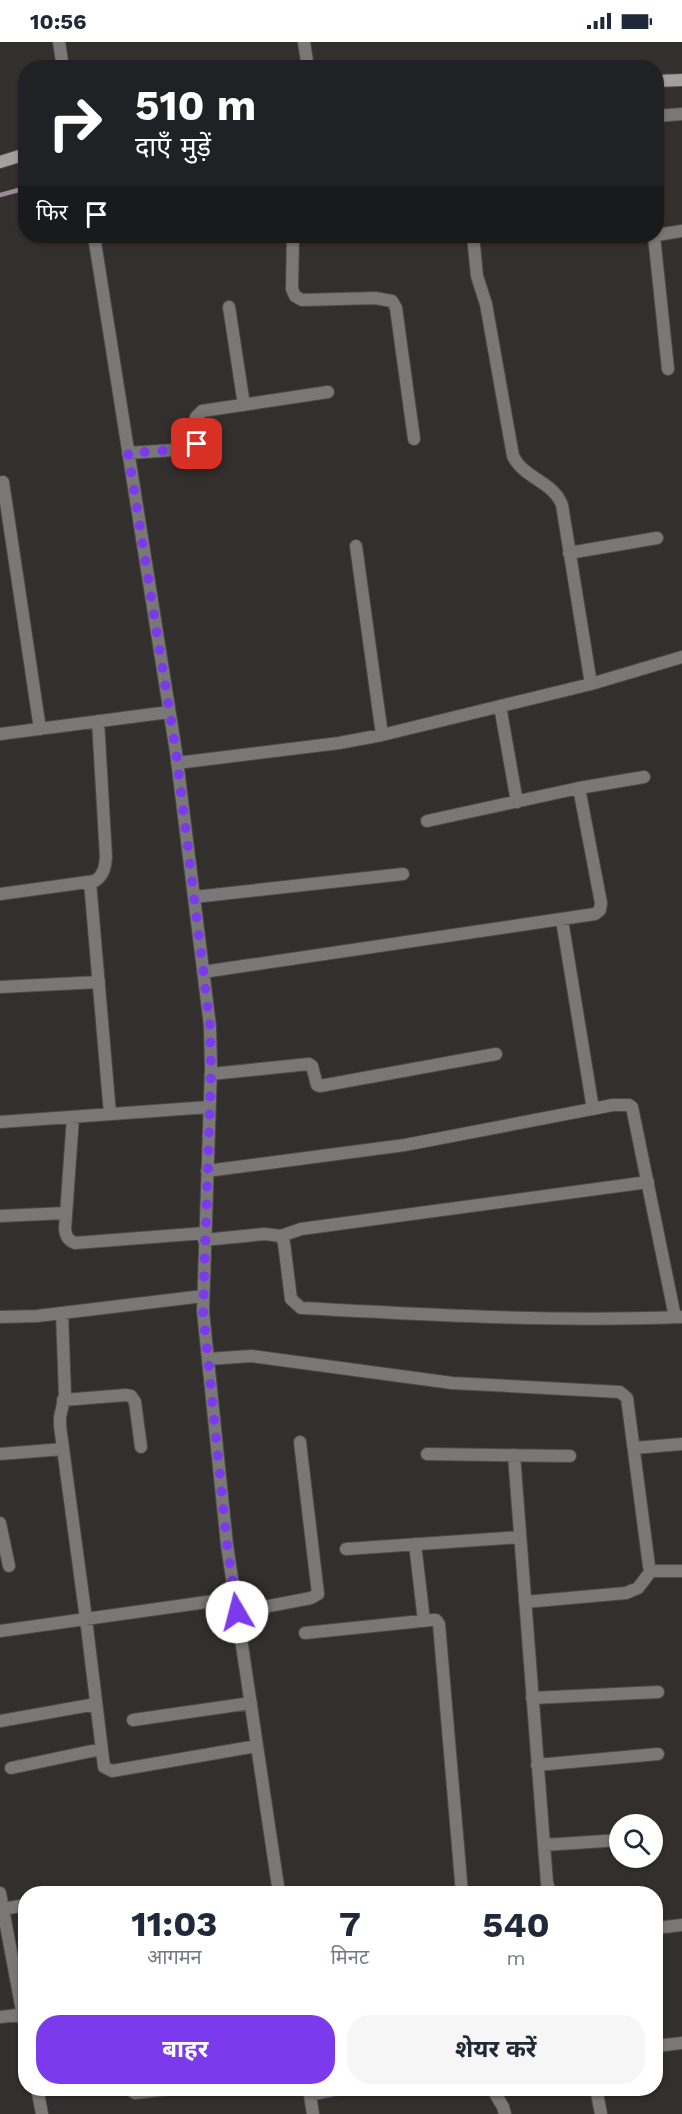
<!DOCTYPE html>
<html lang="hi">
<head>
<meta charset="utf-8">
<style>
	:root { --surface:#fff; --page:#f6f6f7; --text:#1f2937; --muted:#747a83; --accent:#7c3aed }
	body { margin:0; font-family:"Work Sans","Noto Sans Devanagari",sans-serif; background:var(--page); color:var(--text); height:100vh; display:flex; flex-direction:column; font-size:22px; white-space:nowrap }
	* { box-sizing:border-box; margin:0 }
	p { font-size:20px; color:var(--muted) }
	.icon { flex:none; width:33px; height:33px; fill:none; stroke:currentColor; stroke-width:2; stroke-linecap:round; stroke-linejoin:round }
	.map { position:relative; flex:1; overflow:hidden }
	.side { position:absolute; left:18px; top:1844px; width:645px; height:210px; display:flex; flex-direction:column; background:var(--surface); border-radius:24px; box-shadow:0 2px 4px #0004 }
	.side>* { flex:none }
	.guide { position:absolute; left:18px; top:18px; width:646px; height:183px; border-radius:24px; box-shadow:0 2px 4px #0004; background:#202124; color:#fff; overflow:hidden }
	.fabs { position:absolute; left:609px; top:1772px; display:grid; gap:12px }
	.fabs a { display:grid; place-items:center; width:54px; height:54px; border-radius:50%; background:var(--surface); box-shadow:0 2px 4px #0004; font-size:30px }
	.pin { position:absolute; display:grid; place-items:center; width:51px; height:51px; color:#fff; margin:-26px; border-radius:12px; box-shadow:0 3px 9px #0006 }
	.me { position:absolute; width:66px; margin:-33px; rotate:352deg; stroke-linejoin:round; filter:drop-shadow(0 0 4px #0008) }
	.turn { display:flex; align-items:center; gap:21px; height:126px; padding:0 18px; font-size:27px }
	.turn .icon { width:78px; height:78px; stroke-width:2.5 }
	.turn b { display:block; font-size:42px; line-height:51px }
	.then { display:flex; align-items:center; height:57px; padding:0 18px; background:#0003; gap:12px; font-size:22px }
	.eta { display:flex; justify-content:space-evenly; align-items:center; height:102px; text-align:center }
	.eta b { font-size:36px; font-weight:700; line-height:42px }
	.action { display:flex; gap:12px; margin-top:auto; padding:12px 18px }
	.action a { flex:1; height:69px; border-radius:24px; background:var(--accent); color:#fff; font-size:24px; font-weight:700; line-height:69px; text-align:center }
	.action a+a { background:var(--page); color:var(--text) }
	.status { display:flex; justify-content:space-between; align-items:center; height:42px; padding:0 30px; background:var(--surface); direction:ltr }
	.status svg { height:16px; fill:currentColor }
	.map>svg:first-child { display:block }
</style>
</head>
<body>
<div class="status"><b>10:56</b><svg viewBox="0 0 49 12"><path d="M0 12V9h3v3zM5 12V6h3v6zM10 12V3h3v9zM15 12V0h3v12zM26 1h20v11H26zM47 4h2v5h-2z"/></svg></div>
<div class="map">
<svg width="682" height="2072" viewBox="0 0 682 2072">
	<rect width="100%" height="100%" fill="#332f2d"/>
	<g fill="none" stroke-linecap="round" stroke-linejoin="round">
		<!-- stream -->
		<path stroke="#a08994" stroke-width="4.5" d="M0 153 26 146"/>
		<!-- street casing -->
		<g stroke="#4e4a48" stroke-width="14">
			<path id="street" d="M59 0 63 26
				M304 0 308 26
				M657 74 682 72
				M657 193 682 189
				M94 194 176 710 210 984 211 1026 203 1269 227 1503 279 1851
				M293 194 292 247 295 254 302 258 375 256 392 259 396 266 414 397
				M473 194 477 234 486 262 513 414C524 437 553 439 562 463L591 642
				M654 194 668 327
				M229 265 244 363
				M128 411 189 407 197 402 196 375 202 369 328 350
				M3 440 40 687
				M356 504 382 693
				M569 511 657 496
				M500 664 517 760
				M0 692 169 670
				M177 721 339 701 382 693 591 642 682 615
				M427 779 579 746 644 735
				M90 840 110 1072
				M0 852 95 839C104 833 105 825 106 815L98 679
				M194 855 403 832
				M562 878 593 1067
				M203 930 595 872 600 868 601 861 579 746
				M0 945 99 940
				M211 1032 309 1022 312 1024 317 1043 320 1044 496 1012
				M73 1075 65 1187C66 1195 68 1198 75 1201L205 1191
				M0 1080 209 1065
				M207 1129 405 1103 613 1063H629L632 1065 675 1275
				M0 1174 66 1171
				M281 1194 301 1187 648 1140
				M204 1198 265 1192 281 1194 284 1201 291 1257 301 1266C428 1273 554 1280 681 1275
				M62 1271 65 1353 60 1375V1384L86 1577 104 1725 112 1729 257 1704
				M0 1275 37 1274 203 1254
				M208 1317 251 1314 452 1341 620 1350 627 1356 649 1524 651 1529H682
				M63 1358 126 1353 131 1354 135 1360 141 1405
				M634 1406 682 1402
				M0 1412 63 1407
				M427 1412 570 1414
				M514 1413 544 1803 547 1841 550 1851
				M0 1481 9 1524
				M415 1502 424 1579
				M346 1507 520 1495
				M525 1560 626 1551 638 1546 651 1529
				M237 1570 311 1556 318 1552 300 1400
				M0 1589 235 1556
				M305 1591 431 1578H436L439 1582 462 1851
				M532 1656 658 1650
				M133 1678 251 1661
				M0 1679 96 1662
				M537 1723 658 1712
				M11 1726 101 1707
				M544 1803 620 1798
				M0 1851 26 1990
				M3 1867 26 1863
				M656 1886 682 1883
				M0 1975 26 1972
				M656 2004 682 2001
				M37 2046 42 2072
				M128 2046 135 2051 177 2046
				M492 2046 503 2065 505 2072
				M596 2046 601 2072
				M309 2047 313 2072
				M310 2053 343 2046"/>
		</g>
		<!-- secondary casing -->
		<g stroke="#4e4a48" stroke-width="14">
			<path id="secondary" d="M657 39 682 38
				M0 120 26 112"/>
		</g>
		<!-- street -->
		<use href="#street" stroke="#7a7777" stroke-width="12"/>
		<!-- secondary -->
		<use href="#secondary" stroke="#a49fa0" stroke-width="12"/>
	</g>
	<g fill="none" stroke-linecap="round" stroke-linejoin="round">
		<!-- route -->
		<path stroke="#7c3aed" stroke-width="10" stroke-dasharray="0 18" d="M197 402 189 407 128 411 176 710 210 984 211 1032 203 1269 227 1503 237 1570"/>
	</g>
</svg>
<div class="fabs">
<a><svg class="icon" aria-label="search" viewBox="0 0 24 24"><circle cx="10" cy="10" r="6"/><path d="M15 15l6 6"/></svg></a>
</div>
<div class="pin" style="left:197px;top:402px;background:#d93025"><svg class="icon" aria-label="arrive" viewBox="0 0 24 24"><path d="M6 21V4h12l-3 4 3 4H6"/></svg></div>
<svg class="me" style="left:237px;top:1570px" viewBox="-20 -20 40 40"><circle r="19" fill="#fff"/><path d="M0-13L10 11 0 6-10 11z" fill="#7c3aed"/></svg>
<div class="guide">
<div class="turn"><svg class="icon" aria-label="right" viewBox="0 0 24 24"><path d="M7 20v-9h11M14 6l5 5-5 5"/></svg><div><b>510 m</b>दाएँ मुड़ें</div></div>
<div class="then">फिर<svg class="icon" aria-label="arrive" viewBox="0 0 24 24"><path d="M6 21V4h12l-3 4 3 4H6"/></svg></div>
</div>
<section class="side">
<div class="eta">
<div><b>11:03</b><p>आगमन</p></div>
<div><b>7</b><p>मिनट</p></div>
<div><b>540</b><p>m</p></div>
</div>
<div class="action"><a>बाहर</a><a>शेयर करें</a></div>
</section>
</div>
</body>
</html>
